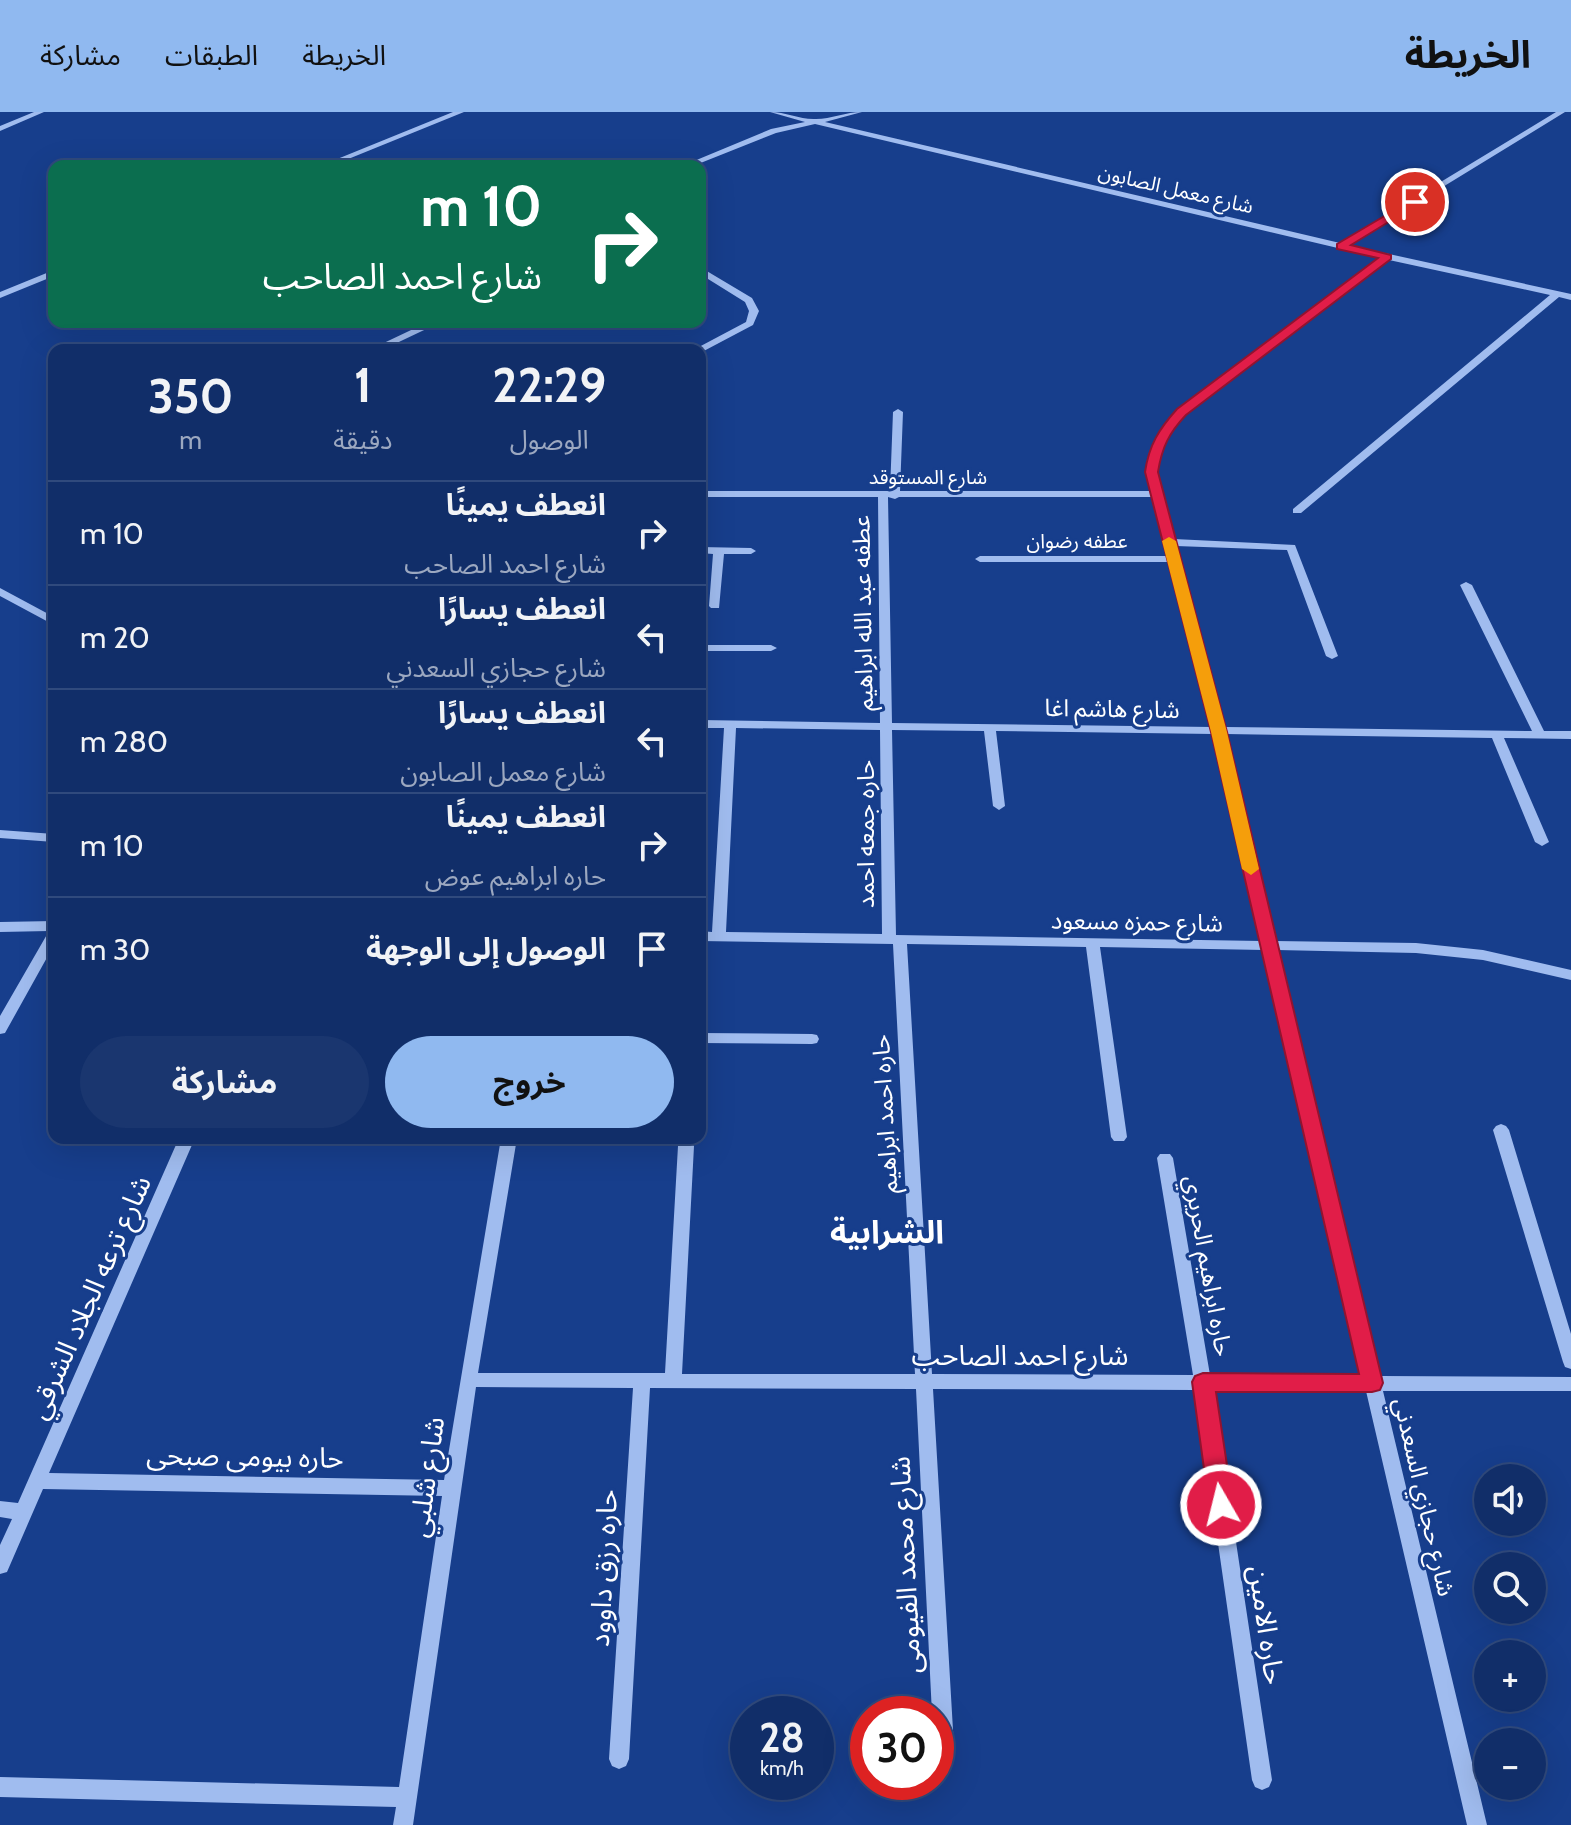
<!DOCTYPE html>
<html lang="ar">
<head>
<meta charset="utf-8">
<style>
	:root { --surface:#112e69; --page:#1a366f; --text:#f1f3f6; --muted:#9ca8c0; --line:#304a7d; --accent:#90b9f0 }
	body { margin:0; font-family:Cabin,"Noto Sans Arabic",sans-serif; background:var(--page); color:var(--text); direction:rtl; height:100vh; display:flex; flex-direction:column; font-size:30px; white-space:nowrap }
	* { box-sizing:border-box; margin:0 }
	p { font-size:26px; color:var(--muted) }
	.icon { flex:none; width:44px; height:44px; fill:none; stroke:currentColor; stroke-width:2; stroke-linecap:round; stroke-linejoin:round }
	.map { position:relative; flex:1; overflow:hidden; direction:ltr }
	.sheet { position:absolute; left:48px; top:232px; width:658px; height:800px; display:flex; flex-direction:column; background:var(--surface); border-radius:16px; box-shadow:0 8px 32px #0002,0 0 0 2px var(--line); direction:rtl }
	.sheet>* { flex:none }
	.banner { position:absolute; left:48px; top:48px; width:658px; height:168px; border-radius:16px; box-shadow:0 8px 32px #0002,0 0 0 2px var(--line); direction:rtl; background:#0b6e4f; color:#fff; overflow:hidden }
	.tools { position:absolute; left:1474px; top:1352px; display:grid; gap:16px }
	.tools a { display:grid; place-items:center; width:72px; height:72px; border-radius:50%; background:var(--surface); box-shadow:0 8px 32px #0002,0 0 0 2px var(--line); font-size:40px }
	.speed { position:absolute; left:730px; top:1584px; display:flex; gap:16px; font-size:40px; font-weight:700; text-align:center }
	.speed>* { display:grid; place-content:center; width:104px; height:104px; border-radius:50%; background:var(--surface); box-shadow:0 8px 32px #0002,0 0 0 2px var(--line); line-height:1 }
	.speed small { font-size:20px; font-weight:400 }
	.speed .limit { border:12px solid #d22; background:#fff; color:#111 }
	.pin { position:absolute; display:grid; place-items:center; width:68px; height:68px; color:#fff; margin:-34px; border:4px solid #fff; border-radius:50%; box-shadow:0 2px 8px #0007 }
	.me { position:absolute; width:88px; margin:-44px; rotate:352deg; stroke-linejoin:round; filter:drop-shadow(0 0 6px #0008) }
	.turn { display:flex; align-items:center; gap:28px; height:168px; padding:0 32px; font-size:36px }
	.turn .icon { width:104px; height:104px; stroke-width:2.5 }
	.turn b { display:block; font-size:56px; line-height:68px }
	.eta { display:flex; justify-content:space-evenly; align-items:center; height:136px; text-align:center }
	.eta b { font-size:48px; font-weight:700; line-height:56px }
	.button { display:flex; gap:16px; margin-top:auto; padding:16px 32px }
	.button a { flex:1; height:92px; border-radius:48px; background:var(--accent); color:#111; font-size:32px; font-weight:700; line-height:92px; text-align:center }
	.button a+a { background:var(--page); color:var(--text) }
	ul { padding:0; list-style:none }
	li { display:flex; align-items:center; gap:24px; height:104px; padding:0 32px; border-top:2px solid var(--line) }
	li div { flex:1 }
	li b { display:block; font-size:30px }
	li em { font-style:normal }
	header { display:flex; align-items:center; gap:48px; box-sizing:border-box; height:112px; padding:0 40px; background:var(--accent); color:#111 }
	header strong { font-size:38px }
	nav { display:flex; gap:44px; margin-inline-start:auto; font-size:28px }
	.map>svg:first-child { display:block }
</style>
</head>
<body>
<header>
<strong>الخريطة</strong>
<nav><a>الخريطة</a><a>الطبقات</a><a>مشاركة</a></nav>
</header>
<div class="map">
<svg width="1571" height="1713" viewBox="0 0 1571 1713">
	<rect width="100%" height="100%" fill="#173e8c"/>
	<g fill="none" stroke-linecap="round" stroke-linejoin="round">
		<!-- minor -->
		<path fill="#a0bcef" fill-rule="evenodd" d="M34 0H44L0 19V14Z
			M453 0H464L331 54H320Z
			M770 0C786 0 801 8 816 7 831 7 846 0 862 0L825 10 1340 131 1556 0H1565L1348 133 1571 182V188L1559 185 1301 401H1293V397L1550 183 1389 148 1184 302C1143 350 1159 372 1174 427L1295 433 1338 544 1332 547 1326 544 1287 438 1176 434 1224 615 1532 619 1460 473 1466 470 1472 473 1544 619H1571V627L1504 626 1549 730 1542 734 1535 730 1492 626 1226 622 1275 829 1416 831 1483 838 1571 858V868L1483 848 1416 841 1277 838 1380 1264 1571 1265V1279H1383L1487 1713H1467L1366 1279 1213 1278 1272 1668 1269 1675 1262 1678 1255 1675 1252 1668 1196 1278 933 1277 954 1635 951 1642 944 1645 936 1640V1602H932L916 1277 650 1276 629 1647 626 1654 619 1657 612 1654 609 1647 633 1276 476 1275 413 1713H393L396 1695 0 1685V1665L399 1675 442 1384 43 1377 7 1460 0 1462V1433L12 1407 0 1405V1389L18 1391 179 1026H195L49 1361 444 1368 501 1026H517L478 1261H665L678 1034 681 1030H691L694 1034 682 1262H915L893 832 700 829V819L712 820 724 616H700V608L880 611 878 385H700V379H890L893 300 898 297 903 300 900 379H1151C1149 373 1146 366 1146 360 1145 337 1164 314 1178 298L1380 146 815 12 776 21 693 54H682L771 17 805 10ZM888 385 895 387 899 385H1152L1167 444H980L975 447 980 450H1169L1212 615 892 611ZM736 616 880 618 882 822 726 820ZM892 618 984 619 993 694 999 698 1005 694 996 619 1213 622 1261 829 896 823ZM907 832 1086 835 1111 1025 1114 1029H1124L1127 1025 1100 835 1264 838 1362 1264 1210 1263 1173 1046 1170 1042H1160L1157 1046 1193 1263 932 1262Z
			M700 155 752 186 759 199 753 213 700 241V238H695L697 236 746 210 749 199 745 190 700 162Z
			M54 158V164L0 186V180Z
			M428 210H441L382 238H369Z
			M700 435 751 436 756 439 751 442H724L719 496H711L709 494 713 442 700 441Z
			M0 476 54 505V513L0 484Z
			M700 533H771L777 536 771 539H700Z
			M0 718 54 722V730L0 726Z
			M54 809V833L5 921 0 922V904L49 819 0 820V810Z
			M700 921 812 922 817 923 819 927 817 931 812 932 700 931Z
			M1501 1012 1506 1014 1509 1018 1571 1222V1257L1565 1255 1563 1250 1493 1018 1496 1014Z"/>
	</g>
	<!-- route -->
	<path fill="#e11d48" stroke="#92132f" stroke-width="2" d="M1415 86 1418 87V92L1351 133 1391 143V147L1186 303C1169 321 1162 335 1158 360L1227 620 1383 1271 1380 1278 1372 1280H1216L1233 1393 1229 1400 1221 1403 1213 1400 1209 1393 1192 1270 1195 1264 1203 1261 1359 1262 1211 620 1145 360C1149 333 1159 317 1177 297L1378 146 1337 137V132Z"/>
	<!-- slow -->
	<path fill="#f59e0b" d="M1169 425 1176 429 1227 620 1259 757 1251 763 1242 757 1211 620 1162 429Z"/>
	<g text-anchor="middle" stroke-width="6" stroke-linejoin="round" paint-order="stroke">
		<!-- far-street labels -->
		<g font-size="20" fill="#fff" stroke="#173e8c">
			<text transform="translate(1176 77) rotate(13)" y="7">شارع معمل الصابون</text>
			<text x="928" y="372">شارع المستوقد</text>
			<text x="1077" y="436">عطفه رضوان</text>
		</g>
		<!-- street labels -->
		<g font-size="24" fill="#fff" stroke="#173e8c">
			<text transform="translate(863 501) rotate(-91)" y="8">عطفه عبد الله ابراهيم</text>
			<text transform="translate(1112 597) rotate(1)" y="8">شارع هاشم اغا</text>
			<text transform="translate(866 722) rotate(-90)" y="8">حاره جمعه احمد</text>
			<text transform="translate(1137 810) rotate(1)" y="8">شارع حمزه مسعود</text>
			<text transform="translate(885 1002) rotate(-93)" y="8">حاره احمد ابراهيم</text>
			<text transform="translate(1208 1154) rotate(80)" y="8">حاره ابراهيم الحريري</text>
			<text transform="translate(1424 1385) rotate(77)" y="8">شارع حجازي السعدني</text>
		</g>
		<!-- near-street labels -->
		<g font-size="28" fill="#fff" stroke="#173e8c">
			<text transform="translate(89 1185) rotate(-66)" y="10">شارع ترعه الجلاد الشرقي</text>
			<text x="1020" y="1253">شارع احمد الصاحب</text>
			<text transform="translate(245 1344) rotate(1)" y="10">حاره بيومى صبحى</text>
			<text transform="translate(426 1365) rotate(-82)" y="10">شارع شلبي</text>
			<text transform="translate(905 1453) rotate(-93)" y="10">شارع محمد الفيومى</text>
			<text transform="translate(603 1456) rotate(-87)" y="10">حاره رزق داوود</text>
			<text transform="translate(1267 1513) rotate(82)" y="10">حاره الامين</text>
		</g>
		<!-- district labels -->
		<g font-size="32" font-weight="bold" fill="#fff" stroke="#173e8c">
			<text x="887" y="1131">الشرابية</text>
		</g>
	</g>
</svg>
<div class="tools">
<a><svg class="icon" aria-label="sound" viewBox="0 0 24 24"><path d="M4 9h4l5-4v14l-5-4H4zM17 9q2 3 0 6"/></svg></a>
<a><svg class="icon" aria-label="search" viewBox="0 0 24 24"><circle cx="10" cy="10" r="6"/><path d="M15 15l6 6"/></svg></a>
<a>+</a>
<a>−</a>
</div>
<div class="speed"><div>28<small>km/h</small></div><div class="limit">30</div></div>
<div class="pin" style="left:1415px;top:90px;background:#d93025"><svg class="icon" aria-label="arrive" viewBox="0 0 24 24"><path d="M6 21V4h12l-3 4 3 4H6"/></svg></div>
<svg class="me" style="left:1221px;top:1393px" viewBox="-20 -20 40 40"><circle r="17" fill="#e11d48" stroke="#fff" stroke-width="3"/><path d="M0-11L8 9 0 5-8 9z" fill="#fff"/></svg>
<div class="banner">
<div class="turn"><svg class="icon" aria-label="right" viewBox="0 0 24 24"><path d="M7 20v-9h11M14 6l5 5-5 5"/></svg><div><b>10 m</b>شارع احمد الصاحب</div></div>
</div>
<section class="sheet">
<div class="eta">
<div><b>22:29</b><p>الوصول</p></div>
<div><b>1</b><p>دقيقة</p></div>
<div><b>350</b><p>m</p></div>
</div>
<ul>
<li><svg class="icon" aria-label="right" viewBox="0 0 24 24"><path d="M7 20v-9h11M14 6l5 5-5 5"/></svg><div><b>انعطف يمينًا</b><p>شارع احمد الصاحب</p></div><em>10 m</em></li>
<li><svg class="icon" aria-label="left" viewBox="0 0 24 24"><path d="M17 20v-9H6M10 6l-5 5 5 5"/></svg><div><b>انعطف يسارًا</b><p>شارع حجازي السعدني</p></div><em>20 m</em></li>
<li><svg class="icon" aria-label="left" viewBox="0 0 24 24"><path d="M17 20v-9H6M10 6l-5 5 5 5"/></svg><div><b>انعطف يسارًا</b><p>شارع معمل الصابون</p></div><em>280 m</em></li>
<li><svg class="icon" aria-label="right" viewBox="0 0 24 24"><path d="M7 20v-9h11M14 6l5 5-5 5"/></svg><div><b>انعطف يمينًا</b><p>حاره ابراهيم عوض</p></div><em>10 m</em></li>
<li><svg class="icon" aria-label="arrive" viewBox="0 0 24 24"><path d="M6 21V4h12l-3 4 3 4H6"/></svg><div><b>الوصول إلى الوجهة</b></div><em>30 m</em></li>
</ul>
<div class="button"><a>خروج</a><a>مشاركة</a></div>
</section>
</div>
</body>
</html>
